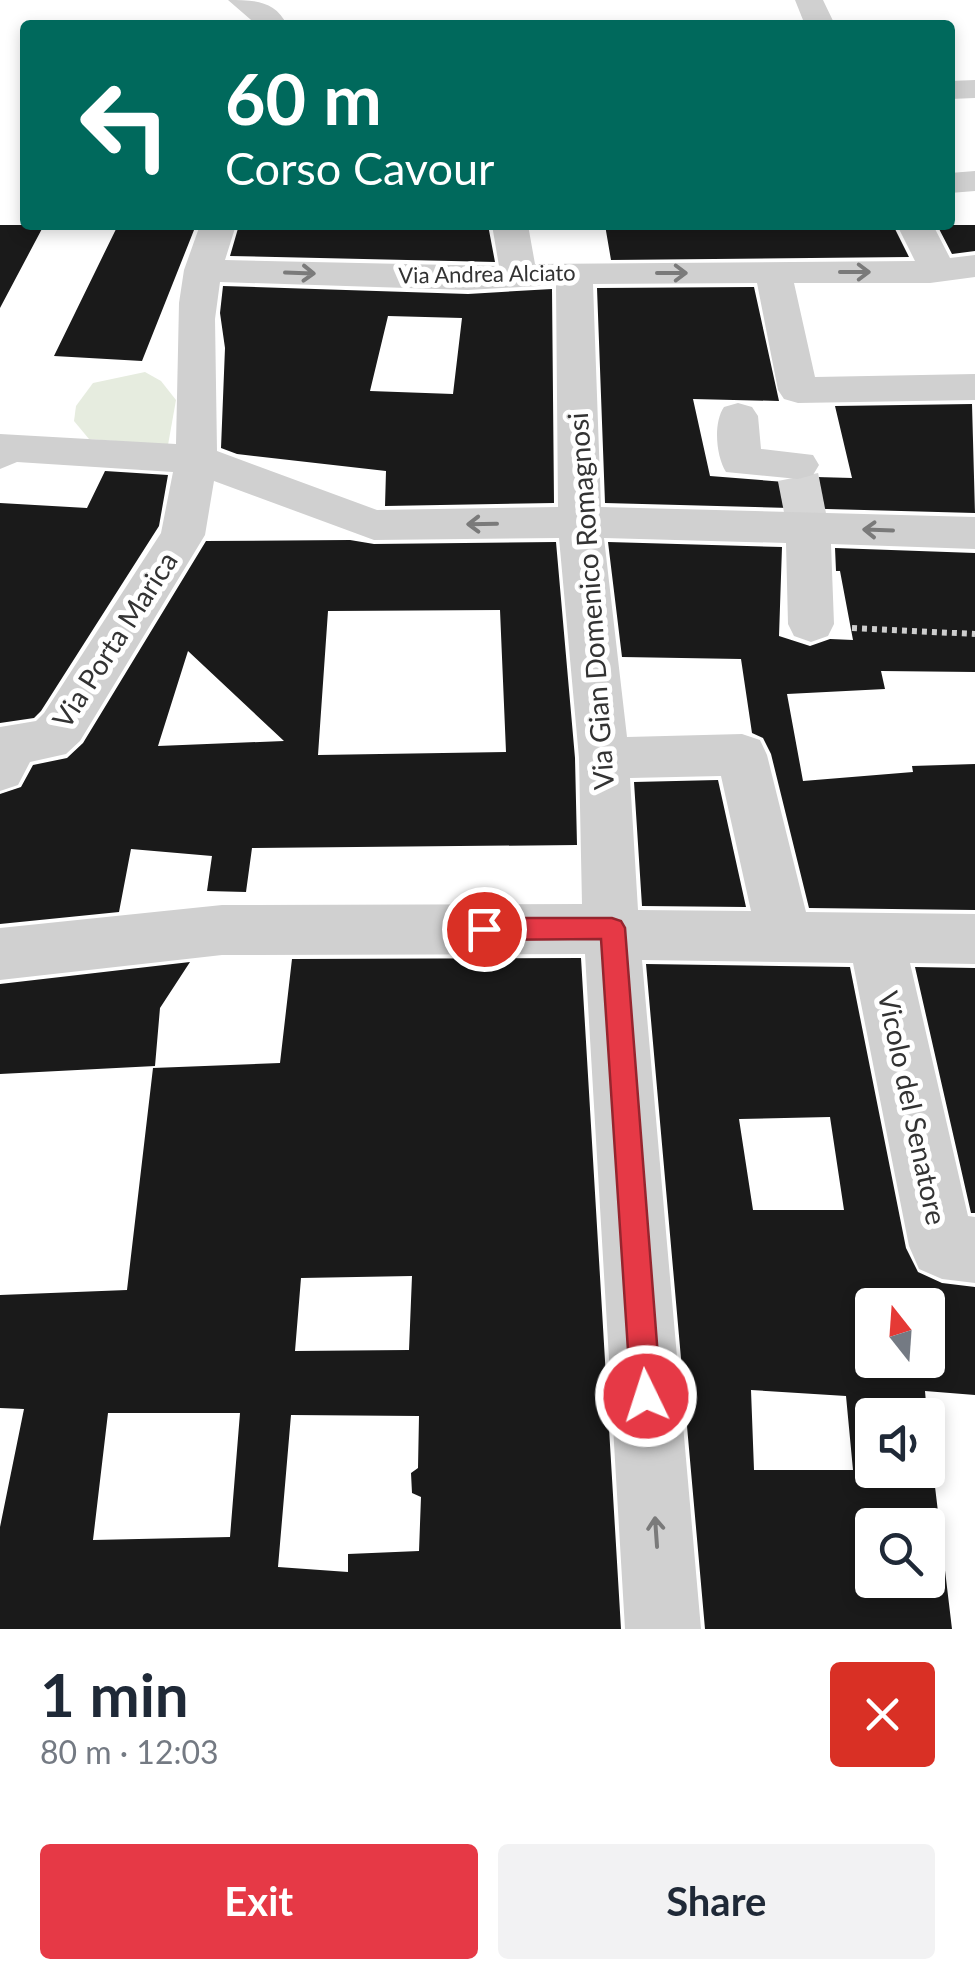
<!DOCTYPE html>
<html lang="en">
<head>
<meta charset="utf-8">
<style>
	:root { --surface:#fff; --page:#f2f2f3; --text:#1f2937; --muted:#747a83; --accent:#e63946 }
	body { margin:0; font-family:Lato,sans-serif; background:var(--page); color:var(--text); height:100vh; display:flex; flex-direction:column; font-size:38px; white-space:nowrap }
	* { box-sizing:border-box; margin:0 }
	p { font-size:32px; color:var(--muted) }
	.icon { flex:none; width:55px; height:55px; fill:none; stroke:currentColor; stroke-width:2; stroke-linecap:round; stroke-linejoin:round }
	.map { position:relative; height:1629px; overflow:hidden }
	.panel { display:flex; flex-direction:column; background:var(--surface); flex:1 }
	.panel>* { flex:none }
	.banner { position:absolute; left:20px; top:20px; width:935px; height:210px; border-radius:10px; box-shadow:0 5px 15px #0003; background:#00695c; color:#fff; overflow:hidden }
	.needle { width:65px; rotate:343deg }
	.controls { position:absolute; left:855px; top:1288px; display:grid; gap:20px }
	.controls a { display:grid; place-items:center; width:90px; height:90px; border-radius:10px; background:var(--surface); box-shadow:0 5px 15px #0003; font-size:50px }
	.pin { position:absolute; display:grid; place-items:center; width:85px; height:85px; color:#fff; margin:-42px; border:5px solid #fff; border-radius:50%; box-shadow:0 2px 10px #0007 }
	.me { position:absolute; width:110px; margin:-55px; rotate:356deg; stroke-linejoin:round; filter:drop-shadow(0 0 8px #0008) }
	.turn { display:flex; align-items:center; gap:35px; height:210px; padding:0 40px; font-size:45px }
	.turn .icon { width:130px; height:130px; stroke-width:2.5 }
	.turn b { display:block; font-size:70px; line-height:85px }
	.round { display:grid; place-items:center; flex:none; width:105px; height:105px; border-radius:10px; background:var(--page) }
	.summary { display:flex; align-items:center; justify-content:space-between; height:170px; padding:0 40px }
	h1 { font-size:60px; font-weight:700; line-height:75px }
	.button { display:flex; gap:20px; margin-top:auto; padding:20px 40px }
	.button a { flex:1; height:115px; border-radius:10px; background:var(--accent); color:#fff; font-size:40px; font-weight:700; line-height:115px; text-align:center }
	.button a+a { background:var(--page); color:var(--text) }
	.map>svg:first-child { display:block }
</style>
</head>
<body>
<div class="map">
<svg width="975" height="1629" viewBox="0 0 975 1629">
	<rect width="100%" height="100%" fill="#fff"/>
	<!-- green -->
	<path fill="#e6ecdf" d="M145 372 161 381 176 400 168 445 89 439 74 421 76 406 93 383Z"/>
	<!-- building -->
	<path fill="#1a1a1a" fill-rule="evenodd" d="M0 225H44L0 308Z
		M118 225H196L142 361 54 356Z
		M239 225H488L495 262 230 256Z
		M605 225H893L909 257 611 260Z
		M937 225H975V251L952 254Z
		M223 286 468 294 552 289 554 503 385 506 386 471 237 454 221 448 225 348 220 313ZM388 316 462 318 453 394 370 391Z
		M754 287 779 401 693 399 710 476 798 483 816 477 852 478 835 406 972 404 975 513 605 503 597 288Z
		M105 471 168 475 159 526 41 711 34 718 0 723V503L87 508Z
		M350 540 374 544 556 542 575 758 577 845 252 848 246 892 207 891 212 856 131 849 119 912 0 924V794L21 787 33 765 67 758 83 743 206 541ZM500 610 506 752 318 755 328 611ZM188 651 284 741 158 746Z
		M608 542 782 547 779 636 810 646 830 639 853 640 840 571H836L835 548 975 553V672L881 671 885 689 787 694 803 781 913 772 912 766 975 764V910L809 908 771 754 763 738 752 733 741 659 622 657Z
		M718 780 746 907 642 906 634 782Z
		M581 958 621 1629H0V1527L24 1409 0 1408V1295L127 1290 153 1068 280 1063 292 959ZM412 1276 409 1350 295 1351 301 1278ZM108 1413H240L230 1537 93 1540ZM291 1415 419 1416 418 1468 411 1473 412 1493 421 1497 419 1551 348 1554V1572L278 1567Z
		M190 962 160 1008 155 1066 0 1074V984Z
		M646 964 850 967 906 1248 918 1272 942 1283 975 1287V1395L925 1391 927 1415H872V1470H928V1428L952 1629H705ZM830 1117 844 1210H753L739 1119ZM872 1305H928V1360H872ZM751 1390 846 1396 853 1470H754ZM872 1525H928V1580H872Z
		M915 967 975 968V1213H971Z"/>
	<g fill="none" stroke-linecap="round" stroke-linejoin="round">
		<!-- street-tunnel -->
		<path stroke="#d6d6d6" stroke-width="41" stroke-dasharray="41 20" stroke-linecap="butt" d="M798 477 808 528"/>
		<!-- path -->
		<path stroke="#cdcdcd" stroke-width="6" stroke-dasharray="5 5" stroke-linecap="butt" d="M852 628 975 634"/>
		<!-- street -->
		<path fill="#d0d0d0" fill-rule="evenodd" d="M228 0C253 0 275 0 287 25H257Z
			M795 0H823L835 25H805Z
			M975 80V98L950 99V81Z
			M975 171V191L950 193V173Z
			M200 225H236L225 260 499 266 492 225H528L535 264 915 261 897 225H933L950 258 975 255V277L930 283H794L815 377 975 374V400L798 403 784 399 778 390 757 283 593 284 601 507 975 517V549L831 544 834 624 828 636 811 642 794 636 788 624 786 543 604 538 627 737 742 734 760 740 767 755 806 912 975 914V964L910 963 968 1216 975 1217V1283L942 1279 919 1269 909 1246 853 963 642 960 701 1629H625L585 954 222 955 0 980V928L222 905 582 904 579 758 559 538 374 540 214 481 205 535 80 741 66 754 30 762 18 785 0 791V727L36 721 44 713 161 533 173 472 17 462 0 469V434L176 444 179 303 184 270ZM220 282 468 290 556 285 558 507 377 510 217 451 215 319ZM721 776 751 911 638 910 630 778Z
			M738 403 752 407 758 416 761 449 813 455 819 465 813 475 798 479 726 472C716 456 713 423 724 407Z"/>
	</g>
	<!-- one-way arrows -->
	<defs><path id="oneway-shaft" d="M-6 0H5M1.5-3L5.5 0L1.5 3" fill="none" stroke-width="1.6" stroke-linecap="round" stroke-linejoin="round" transform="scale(2.5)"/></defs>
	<g stroke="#7a7a7a">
		<use href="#oneway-shaft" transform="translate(855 272)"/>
		<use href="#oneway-shaft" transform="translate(300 273) rotate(2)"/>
		<use href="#oneway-shaft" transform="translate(672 273)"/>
		<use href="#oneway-shaft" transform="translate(482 524) rotate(179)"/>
		<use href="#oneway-shaft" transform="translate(878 530) rotate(-178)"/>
		<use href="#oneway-shaft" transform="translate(656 1532) rotate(-94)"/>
	</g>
	<!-- route -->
	<path fill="#e63946" stroke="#96252e" stroke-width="2.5" d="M484 918H612L621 921 625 928 661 1396 657 1406 646 1411 635 1406 631 1396 601 939 484 940 475 937 472 929 475 921Z"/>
	<g text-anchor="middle" stroke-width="10" stroke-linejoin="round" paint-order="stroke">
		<!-- far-street labels -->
		<g font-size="22" fill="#333" stroke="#fff">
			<text transform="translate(487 274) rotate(-1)" y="8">Via Andrea Alciato</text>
		</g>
		<!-- street labels -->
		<g font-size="28" fill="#333" stroke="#fff">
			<text transform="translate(591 601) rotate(-94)" y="10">Via Gian Domenico Romagnosi</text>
			<text transform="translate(115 640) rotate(-57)" y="10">Via Porta Marica</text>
			<text transform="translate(912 1108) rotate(78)" y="10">Vicolo del Senatore</text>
		</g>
	</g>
</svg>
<div class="controls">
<a><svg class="needle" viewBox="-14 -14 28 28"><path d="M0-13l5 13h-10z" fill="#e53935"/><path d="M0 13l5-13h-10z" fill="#747a83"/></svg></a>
<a><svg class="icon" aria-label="sound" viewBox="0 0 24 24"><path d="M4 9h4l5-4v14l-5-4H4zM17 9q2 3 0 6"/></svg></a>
<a><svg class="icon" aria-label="search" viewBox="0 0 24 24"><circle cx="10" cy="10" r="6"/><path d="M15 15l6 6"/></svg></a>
</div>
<div class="pin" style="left:484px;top:929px;background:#d93025"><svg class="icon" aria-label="arrive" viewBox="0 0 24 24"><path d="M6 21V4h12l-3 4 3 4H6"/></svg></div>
<svg class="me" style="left:646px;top:1396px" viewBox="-20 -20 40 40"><circle r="17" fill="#e63946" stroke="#fff" stroke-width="3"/><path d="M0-11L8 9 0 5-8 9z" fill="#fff"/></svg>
<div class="banner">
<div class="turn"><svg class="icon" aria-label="left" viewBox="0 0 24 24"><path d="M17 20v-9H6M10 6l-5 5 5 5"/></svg><div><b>60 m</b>Corso Cavour</div></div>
</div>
</div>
<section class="panel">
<div class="summary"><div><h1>1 min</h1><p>80 m · 12:03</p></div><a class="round" style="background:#d93025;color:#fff"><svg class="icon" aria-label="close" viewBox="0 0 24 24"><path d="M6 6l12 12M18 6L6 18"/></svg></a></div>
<div class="button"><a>Exit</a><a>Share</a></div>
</section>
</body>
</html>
